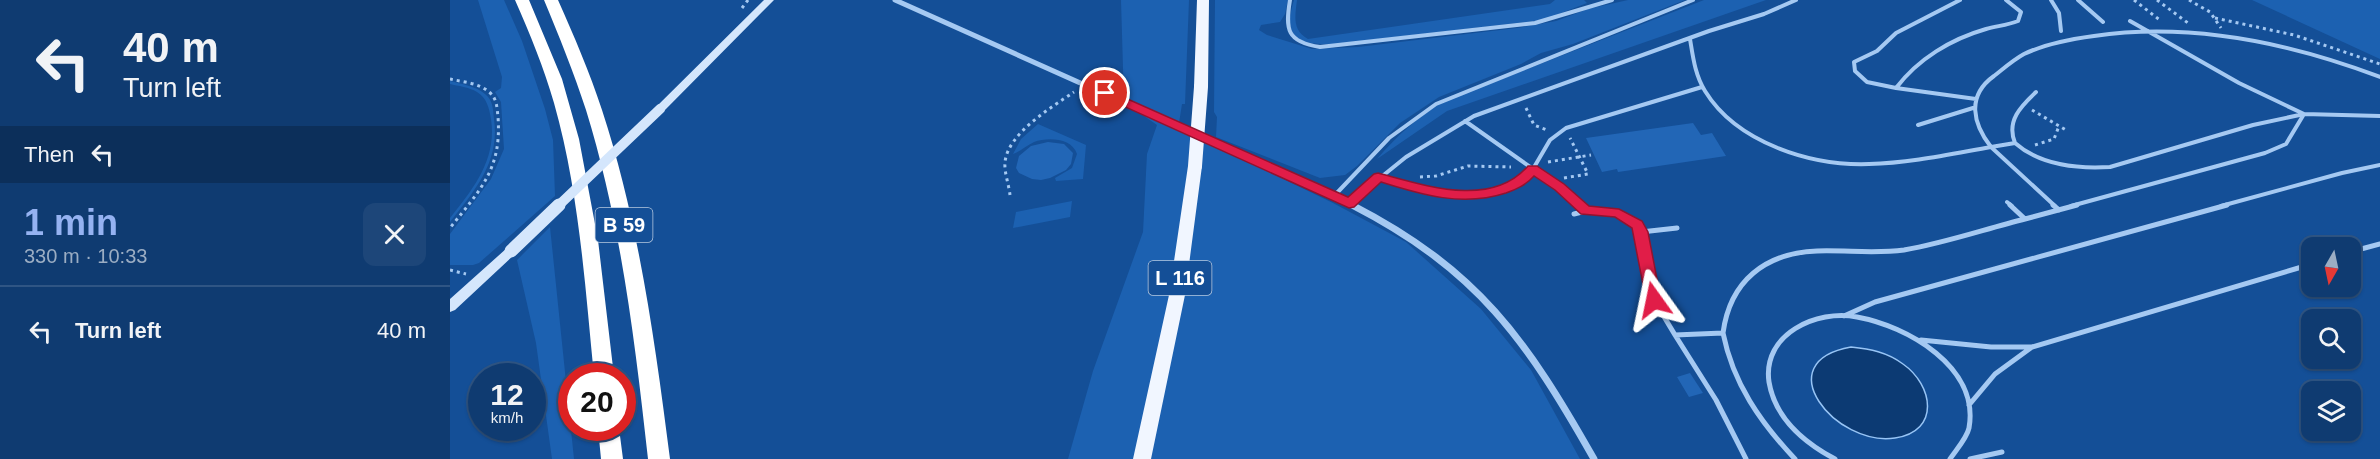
<!DOCTYPE html>
<html lang="en">
<head>
<meta charset="utf-8">
<style>
	:root { --surface:#0f3b71; --page:#1d4679; --text:#f1f3f6; --muted:#9badc3; --line:#2f5584; --accent:#95b2f1 }
	body { margin:0; font-family:Helvetica,sans-serif; background:var(--page); color:var(--text); height:100vh; display:flex; flex-direction:column; font-size:22px; white-space:nowrap }
	* { box-sizing:border-box; margin:0 }
	p { font-size:20px; color:var(--muted) }
	.icon { flex:none; width:33px; height:33px; fill:none; stroke:currentColor; stroke-width:2; stroke-linecap:round; stroke-linejoin:round }
	.map { position:relative; flex:1; overflow:hidden }
	.drawer { display:flex; flex-direction:column; background:var(--surface); width:450px }
	.drawer>* { flex:none }
	.hud { background:#0f3b71; color:var(--text); overflow:hidden }
	.needle { width:39px; rotate:189deg }
	.controls { position:absolute; left:1851px; top:237px; display:grid; gap:12px }
	.controls a { display:grid; place-items:center; width:60px; height:60px; border-radius:12px; background:var(--surface); box-shadow:0 2px 4px #0004,0 0 0 2px var(--line); font-size:30px }
	.speed { position:absolute; left:18px; top:363px; display:flex; gap:12px; font-size:30px; font-weight:700; text-align:center }
	.speed>* { display:grid; place-content:center; width:78px; height:78px; border-radius:50%; background:var(--surface); box-shadow:0 2px 4px #0004,0 0 0 2px var(--line); line-height:1 }
	.speed small { font-size:15px; font-weight:400 }
	.speed .limit { border:9px solid #d22; background:#fff; color:#111 }
	.pin { position:absolute; display:grid; place-items:center; width:51px; height:51px; color:#fff; margin:-26px; border:3px solid #fff; border-radius:50%; box-shadow:0 2px 6px #0007 }
	.me { position:absolute; width:66px; margin:-33px; rotate:348deg; stroke-linejoin:round; filter:drop-shadow(0 0 4px #0008) }
	.turn { display:flex; align-items:center; gap:21px; height:126px; padding:0 24px; font-size:27px }
	.turn .icon { width:78px; height:78px; stroke-width:2.5 }
	.turn b { display:block; font-size:42px; line-height:51px }
	.then { display:flex; align-items:center; height:57px; padding:0 24px; background:#0003; gap:12px; font-size:22px }
	.round { display:grid; place-items:center; flex:none; width:63px; height:63px; border-radius:12px; background:var(--page) }
	.overview { display:flex; align-items:center; justify-content:space-between; height:102px; padding:0 24px }
	h1 { font-size:36px; font-weight:700; line-height:45px; color:var(--accent) }
	ul { padding:0; list-style:none }
	li { display:flex; align-items:center; gap:18px; height:90px; padding:0 24px; border-top:2px solid var(--line) }
	li div { flex:1 }
	li b { display:block; font-size:22px }
	li em { font-style:normal }
	main { display:flex; flex:1; min-height:0 }
	.map>svg:first-child { display:block }
</style>
</head>
<body>
<main>
<section class="drawer">
<div class="hud">
<div class="turn"><svg class="icon" aria-label="left" viewBox="0 0 24 24"><path d="M17 20v-9H6M10 6l-5 5 5 5"/></svg><div><b>40 m</b>Turn left</div></div>
<div class="then">Then<svg class="icon" aria-label="left" viewBox="0 0 24 24"><path d="M17 20v-9H6M10 6l-5 5 5 5"/></svg></div>
</div>
<div class="overview"><div><h1>1 min</h1><p>330 m · 10:33</p></div><a class="round"><svg class="icon" aria-label="close" viewBox="0 0 24 24"><path d="M6 6l12 12M18 6L6 18"/></svg></a></div>
<ul>
<li><svg class="icon" aria-label="left" viewBox="0 0 24 24"><path d="M17 20v-9H6M10 6l-5 5 5 5"/></svg><div><b>Turn left</b></div><em>40 m</em></li>
</ul>
</section>
<div class="map">
<svg width="1930" height="459" viewBox="0 0 1930 459">
	<rect width="100%" height="100%" fill="#144f97"/>
	<!-- green -->
	<path fill="#1c61b1" d="M28 0H54L72 41 95 109 103 140 105 196 29 263 23 265H0V234L41 179 54 149 51 102 45 92 51 88 52 77Z
		M671 0H739L735 104H732L729 123 682 106 883 203 956 242 1031 309 1081 370 1130 459H618L643 371 693 232 697 154 707 125 674 102Z
		M765 0H838L835 14 830 22 811 25 809 30 817 35 862 49 908 47 1067 28 1106 21 1138 9 1178 0H1235L1123 44 1091 53 1071 64 989 97 950 123 907 166 895 175 870 178 766 137 767 117 764 112Z
		M844 0H847C845 17 842 30 858 39L1100 4 1105 0H1134L1137 3 1096 19 1077 22 884 44C869 44 842 46 840 24 839 17 842 7 844 0Z
		M1254 0H1316L997 111 927 159C947 136 966 118 993 102Z
		M1802 0H1930V59Z
		M0 81C11 84 26 86 35 94 43 100 43 109 44 119 50 162 25 190 0 222V218C24 188 47 159 41 119 39 108 37 98 27 92 19 87 8 86 0 84Z
		M588 124 636 145 633 179 606 181 605 178 622 168 627 154C622 138 598 137 584 142 577 145 570 152 563 154L571 139Z
		M622 201 620 217 563 228 566 212Z
		M100 227 124 459H102L86 343 67 260Z"/>
	<!-- water -->
	<path fill="#0c3a73" stroke="#97c4f5" stroke-width="1.5" d="M1401 347C1420 349 1437 352 1453 364 1483 385 1491 431 1445 438 1386 447 1316 362 1401 347Z"/>
	<!-- building -->
	<path fill="#2266b6" d="M1243 123 1251 135 1262 133 1276 156 1168 172 1167 169 1152 172 1136 138Z
		M598 142 614 144 623 153 621 164 616 170 600 178 591 180 582 179 569 173 566 168 569 156 581 146Z
		M1240 373 1253 393 1239 397 1227 377Z"/>
	<g fill="none" stroke-linecap="round" stroke-linejoin="round">
		<!-- path -->
		<path stroke="#a5c9f2" stroke-width="3" stroke-dasharray="3 4" stroke-linecap="butt" d="M1684 0 1711 21
			M1707 0 1738 23
			M1739 0 1760 12 1771 28
			M292 8 298 0
			M1765 18 1844 35 1930 64
			M0 79C13 82 29 83 39 92 47 98 47 108 48 117 52 169 30 190 0 228
			M1076 108 1084 125 1097 130
			M1582 110 1616 130
			M1585 145 1604 139 1609 126
			M1098 162 1141 155
			M970 177 986 176 1018 166 1061 167
			M1114 178 1138 174 1120 138
			M560 195C559 185 554 172 555 162 558 133 602 107 624 92
			M0 270 16 274"/>
		<!-- lane-far1 -->
		<path stroke="#a5c9f2" stroke-width="4" d="M840 0C835 30 837 42 870 47L1085 23 1162 0
			M1510 0 1446 33 1427 51 1404 62 1405 71 1417 82 1446 88C1468 59 1501 39 1536 29 1547 26 1558 25 1568 21L1571 12 1556 0
			M1601 0 1609 13 1611 31
			M1628 0 1653 22
			M1240 39C1243 57 1245 75 1255 91 1287 143 1361 166 1419 164 1460 163 1501 154 1541 147 1523 124 1516 96 1544 76 1553 69 1563 60 1574 54 1595 44 1621 39 1644 36 1741 22 1840 43 1930 77
			M1446 88 1526 99
			M1015 121 1083 169 1100 140 1116 128 1252 87
			M1468 125 1523 108
			M1565 143C1556 121 1571 106 1586 92
			M929 177C984 194 1035 211 1083 169L1110 187 1131 206
			M884 196 939 138 986 104 1243 0
			M1557 202 1562 206
			M899 203 956 157 1024 116 1259 31 1314 14 1346 0
			M1605 206 1541 147 1565 143C1591 166 1627 169 1660 167L1803 125 1854 114 1789 83 1680 21
			M1621 206 1815 153 1836 144 1854 114 1930 116
			M1771 206 1892 173 1930 165"/>
		<!-- lane -->
		<path stroke="#a5c9f2" stroke-width="5" d="M1129 205 1136 211C1158 209 1178 212 1191 232L1227 228
			M1603 205 1609 210
			M1124 214 1136 211
			M1575 219 1627 205
			M1191 232 1204 300 1225 335 1273 333C1280 281 1315 253 1367 251 1397 250 1425 254 1454 250 1495 243 1535 229 1575 219L1560 205
			M1900 252 1930 244
			M1394 316 1425 302 1777 205
			M1273 333C1283 383 1310 422 1345 459
			M1225 335 1266 400 1296 459
			M1471 340 1541 347H1582
			M1519 405 1545 374 1582 347 1862 264
			M1385 459C1355 443 1325 418 1319 382 1312 334 1367 309 1407 317 1457 326 1530 367 1519 428 1517 438 1506 450 1500 459
			M1520 459 1552 452"/>
		<!-- street-far1 -->
		<path stroke="#a5c9f2" stroke-width="5" d="M445 0 905 206"/>
		<!-- street -->
		<path stroke="#a5c9f2" stroke-width="7" d="M902 205C1028 270 1076 339 1144 459"/>
		<!-- secondary -->
		<path fill="#d4e6fc" fill-rule="evenodd" d="M314 0H324L214 111H206L205 109 206 107Z
			M61 247 65 248 67 251 65 254 5 310 0 312V299L57 248Z"/>
		<!-- primary -->
		<path fill="#f1f6ff" fill-rule="evenodd" d="M747 0H759L758 87 751 91 744 87Z
			M745 161 752 166 735 295 701 459H683L719 295 738 166Z"/>
		<!-- highway -->
		<path fill="#fff" fill-rule="evenodd" d="M65 0H79L112 79 129 139 148 240 164 376H144C135 285 129 191 104 103 94 68 80 34 65 0Z
			M94 0H108C124 36 140 73 152 110 189 223 205 342 220 459H198C185 342 171 223 136 110 124 73 109 36 94 0Z
			M148 428H169L173 459H151Z"/>
		<!-- secondary-bridge-far1 -->
		<path stroke="#d4e6fc" stroke-width="10" d="M108 206 210 109"/>
		<!-- secondary-bridge -->
		<path stroke="#d4e6fc" stroke-width="13" d="M61 251 109 205"/>
		<!-- primary-bridge -->
		<path stroke="#f1f6ff" stroke-width="14" d="M745 166 751 87"/>
	</g>
	<!-- route -->
	<path fill="#e11d48" stroke="#92132f" stroke-width="1.5" d="M655 89 898 197 924 174 928 173C974 185 1041 209 1078 166H1087L1114 184 1139 206 1169 209 1192 221 1198 232 1211 300 1209 303H1199L1196 300 1182 228 1165 217 1131 214 1105 190 1084 176C1076 185 1067 189 1056 193 1013 207 972 195 931 182L904 207 899 208 651 96 649 93Z"/>
	<g text-anchor="middle" stroke-width="6" stroke-linejoin="round" paint-order="stroke">
		<!-- shield labels -->
		<g fill="#144f97" stroke="#b8cae0" stroke-width="1.5">
			<rect x="145.5" y="208" width="57" height="34" rx="4.5"/>
			<rect x="698.5" y="261" width="63" height="34" rx="4.5"/>
		</g>
		<g font-size="20" font-weight="bold" fill="#fff">
			<text x="174" y="232">B 59</text>
			<text x="730" y="285">L 116</text>
		</g>
	</g>
</svg>
<div class="controls">
<a><svg class="needle" viewBox="-14 -14 28 28"><path d="M0-13l5 13h-10z" fill="#e53935"/><path d="M0 13l5-13h-10z" fill="#9badc3"/></svg></a>
<a><svg class="icon" aria-label="search" viewBox="0 0 24 24"><circle cx="10" cy="10" r="6"/><path d="M15 15l6 6"/></svg></a>
<a><svg class="icon" aria-label="layers" viewBox="0 0 24 24"><path d="M12 4l9 5-9 5-9-5zM3 14l9 5 9-5"/></svg></a>
</div>
<div class="speed"><div>12<small>km/h</small></div><div class="limit">20</div></div>
<div class="pin" style="left:655px;top:93px;background:#d93025"><svg class="icon" aria-label="arrive" viewBox="0 0 24 24"><path d="M6 21V4h12l-3 4 3 4H6"/></svg></div>
<svg class="me" style="left:1204px;top:300px" viewBox="-20 -20 40 40"><path d="M0-17L14 15 0 8-14 15z" fill="#e11d48" stroke="#fff" stroke-width="4"/></svg>
</div>
</main>
</body>
</html>
